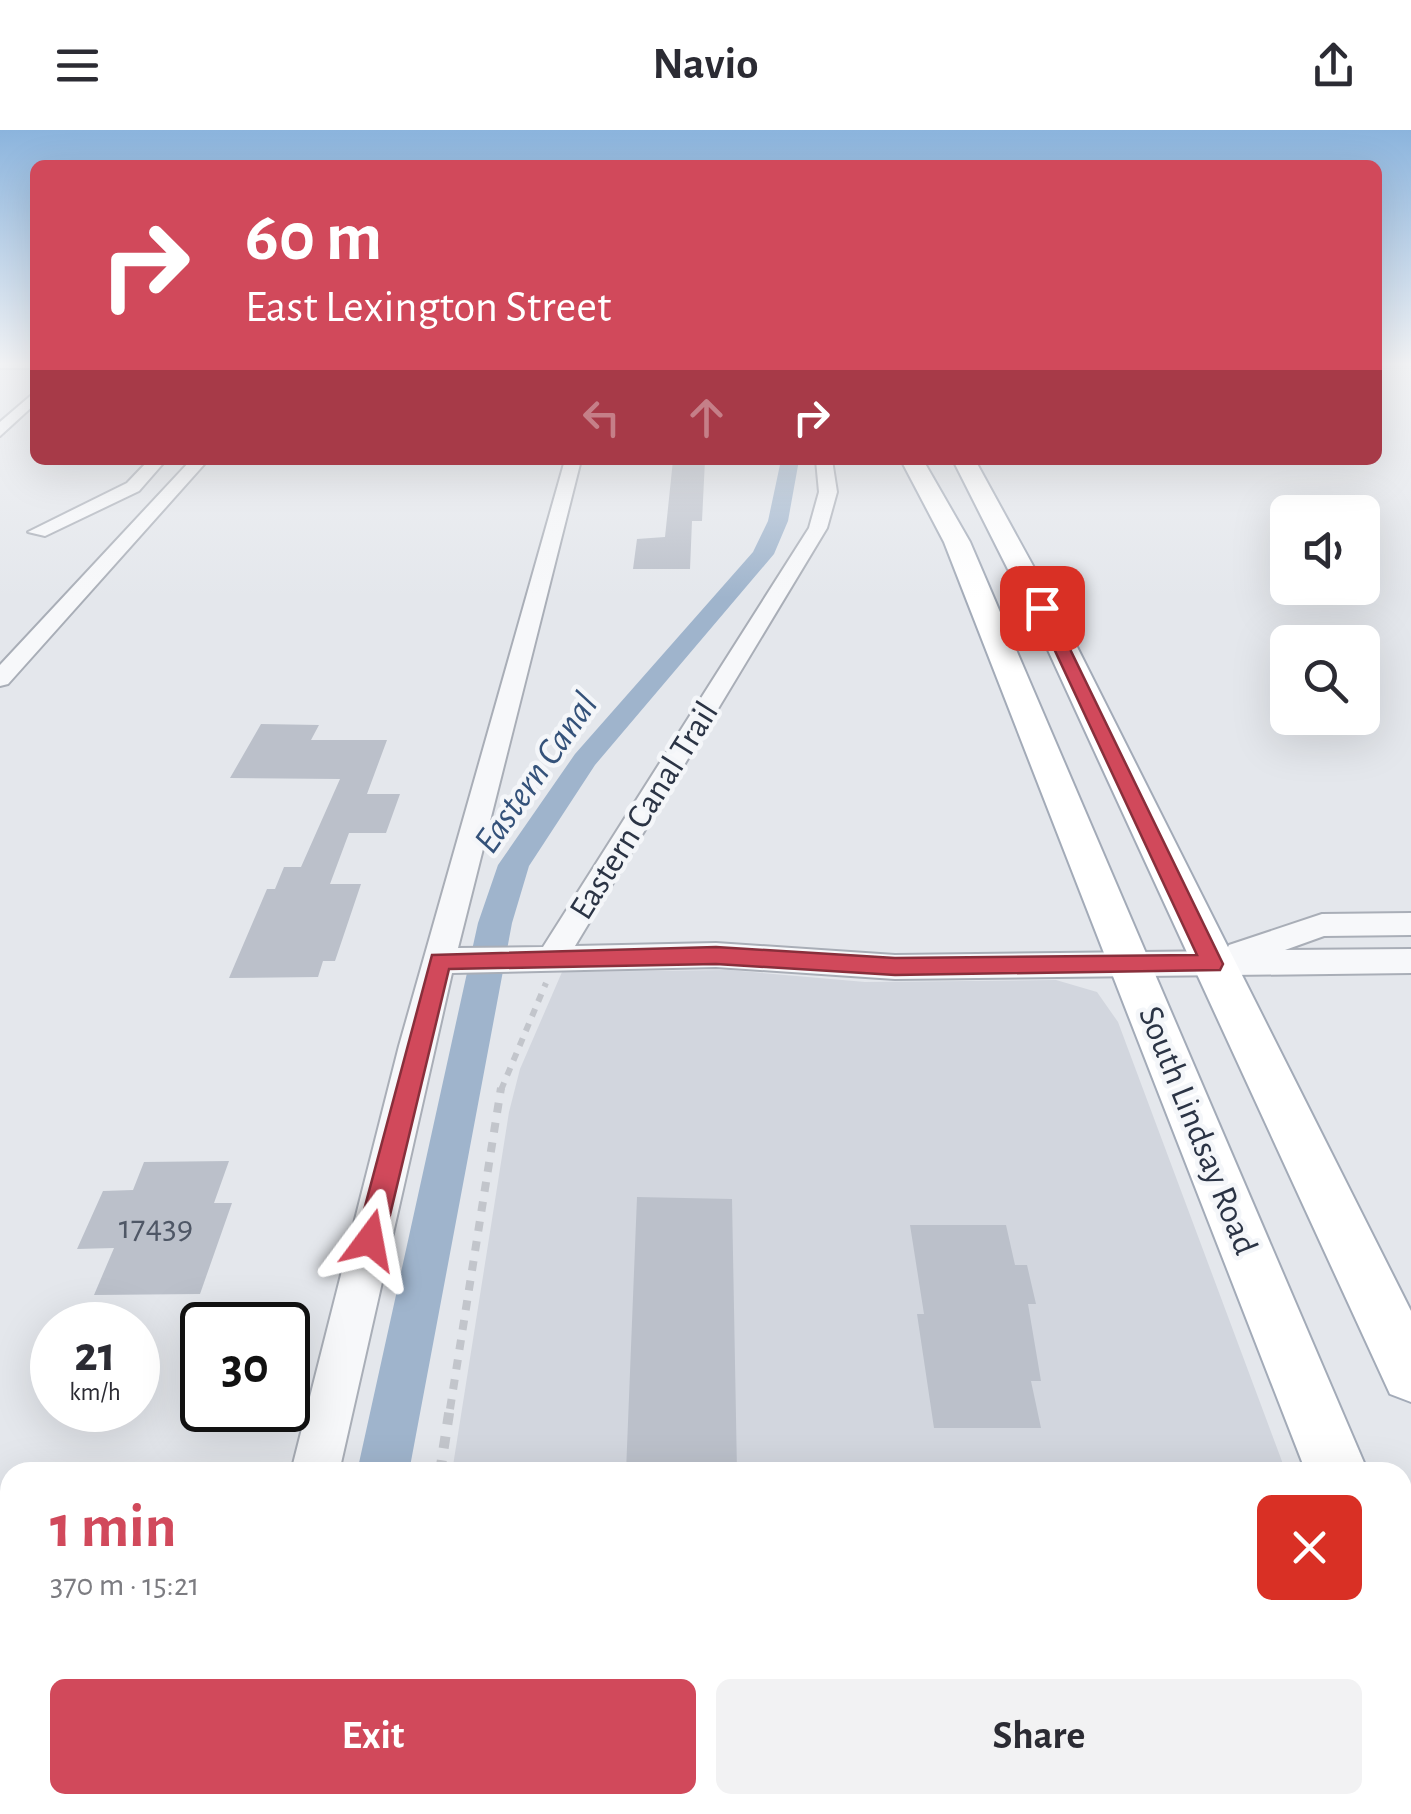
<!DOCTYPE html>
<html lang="en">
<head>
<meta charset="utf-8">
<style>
	:root { --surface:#fff; --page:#f2f2f3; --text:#2b2b33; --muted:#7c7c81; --accent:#d1495b }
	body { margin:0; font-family:"Alegreya Sans",sans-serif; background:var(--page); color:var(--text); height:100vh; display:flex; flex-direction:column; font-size:38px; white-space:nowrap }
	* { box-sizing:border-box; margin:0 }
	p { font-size:32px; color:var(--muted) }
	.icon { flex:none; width:55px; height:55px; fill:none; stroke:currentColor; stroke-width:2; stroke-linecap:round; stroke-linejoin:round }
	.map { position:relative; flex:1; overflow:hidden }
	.details { position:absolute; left:0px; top:1332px; width:1412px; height:352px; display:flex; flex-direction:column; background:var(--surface); border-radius:30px 30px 0 0; box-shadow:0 10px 40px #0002 }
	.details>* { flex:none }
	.top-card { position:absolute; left:30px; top:30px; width:1352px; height:305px; border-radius:15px; box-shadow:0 10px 40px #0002; background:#d1495b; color:#fff; overflow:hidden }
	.fabs { position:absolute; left:1270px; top:365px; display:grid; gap:20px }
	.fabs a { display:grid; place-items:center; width:110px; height:110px; border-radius:15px; background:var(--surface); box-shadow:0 10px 40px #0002; font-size:50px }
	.speed { position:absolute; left:30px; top:1172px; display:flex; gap:20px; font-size:50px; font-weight:700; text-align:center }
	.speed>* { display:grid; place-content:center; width:130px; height:130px; border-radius:50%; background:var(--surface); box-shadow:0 10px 40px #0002; line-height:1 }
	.speed small { font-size:25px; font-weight:400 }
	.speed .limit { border:5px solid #111; border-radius:15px; background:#fff; color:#111 }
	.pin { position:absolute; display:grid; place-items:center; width:85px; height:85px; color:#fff; margin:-42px; border-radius:20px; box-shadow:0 5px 15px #0006 }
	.me { position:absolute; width:110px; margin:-55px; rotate:13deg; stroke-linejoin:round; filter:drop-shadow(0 0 8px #0008) }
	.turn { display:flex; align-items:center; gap:35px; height:210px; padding:0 50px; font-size:45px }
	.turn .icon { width:130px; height:130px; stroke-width:2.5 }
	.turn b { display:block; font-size:70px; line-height:85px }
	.lanes { display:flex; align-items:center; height:95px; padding:0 50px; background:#0003; justify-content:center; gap:50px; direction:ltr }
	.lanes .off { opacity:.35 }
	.round { display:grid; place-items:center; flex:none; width:105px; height:105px; border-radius:15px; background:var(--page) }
	.summary { display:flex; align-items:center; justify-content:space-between; height:170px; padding:0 50px }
	h1 { font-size:60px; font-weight:600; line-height:75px; color:var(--accent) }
	.cta { display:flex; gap:20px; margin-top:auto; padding:20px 50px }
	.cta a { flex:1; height:115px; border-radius:15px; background:var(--accent); color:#fff; font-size:40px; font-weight:600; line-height:115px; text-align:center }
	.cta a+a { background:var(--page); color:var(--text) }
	header { display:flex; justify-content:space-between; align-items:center; height:130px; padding:0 50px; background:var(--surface); font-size:45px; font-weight:600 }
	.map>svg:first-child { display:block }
</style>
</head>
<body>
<header><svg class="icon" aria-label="menu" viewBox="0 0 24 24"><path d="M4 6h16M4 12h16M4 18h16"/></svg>Navio<svg class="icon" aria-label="share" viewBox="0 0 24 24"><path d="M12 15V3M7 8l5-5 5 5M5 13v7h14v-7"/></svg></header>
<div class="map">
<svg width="1411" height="1684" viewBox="0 0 1411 1684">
	<rect width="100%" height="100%" fill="#e4e7ec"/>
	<!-- built -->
	<path fill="#d2d6de" d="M729 840 865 852 1056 850 1097 862 1118 892 1286 1342H452L509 982 520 939 562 842Z
		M1403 1653 1411 1684H398L400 1675H1402Z"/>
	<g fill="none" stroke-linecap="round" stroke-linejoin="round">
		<!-- canal -->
		<path fill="#9fb4cc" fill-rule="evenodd" d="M781 330H799L788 391 774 424 595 635 529 736 512 793 409 1342H357L478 793 498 735 575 624 753 422 768 391Z
			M285 1675H347L345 1684H283Z"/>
	</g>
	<!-- building -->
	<path fill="#bbc0ca" d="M673 330H705L702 391H692L690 439H633L637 409 665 407Z
		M261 594 319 595 311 610H387L367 664H400L386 703H349L330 754H361L335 831H323L318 847 229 848 267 759H275L284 737H301L340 649 230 648Z
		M229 1031 214 1073H232L200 1164 94 1165 114 1118 77 1119 103 1061 133 1060 144 1032Z
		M637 1067 732 1069 737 1342H626Z
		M910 1095H1006L1015 1135H1027L1036 1174H1028L1041 1251H1031L1041 1298H934L917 1184H924Z"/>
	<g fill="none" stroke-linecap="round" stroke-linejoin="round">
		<!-- minor casing -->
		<g stroke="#a9aeb7" stroke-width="4">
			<path id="minor" d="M0 232H35V238H0Z
				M35 262V274L0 306V292Z
				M149 330H166L139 361 45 406 28 402 127 353Z
				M191 330H208L8 554 0 556V535Z
				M565 330H581L458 818 543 817 809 398 819 362 816 330H832L837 362 827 398 575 816 716 813 895 825 1226 821 1229 815 1322 784 1411 783V805L1324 806 1285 820 1411 819V843L895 849 716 837 452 843 339 1342H291L399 916Z
				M208 1675H266L264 1684H206Z"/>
		</g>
		<!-- major casing -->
		<g stroke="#a3abb8" stroke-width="4">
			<path id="major" d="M901 330H923L970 412 1368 1342H1306L944 412Z
				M953 330H975L1072 507 1411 1181V1272L1390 1264 1042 507Z
				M1402 1474 1411 1477V1564L1402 1560Z"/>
		</g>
		<!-- path-far2 -->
		<path stroke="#c2c5cb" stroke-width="6" stroke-dasharray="8 8" stroke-linecap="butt" d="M501 960 546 853"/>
		<!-- path-far1 -->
		<path stroke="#c2c5cb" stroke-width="8" stroke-dasharray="10 10" stroke-linecap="butt" d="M450 1279 501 958"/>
		<!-- path -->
		<path stroke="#c2c5cb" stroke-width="10" stroke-dasharray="12 12" stroke-linecap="butt" d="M440 1342 450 1277
			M385 1684 386 1675"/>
		<!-- minor -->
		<use href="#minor" fill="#f7f8fa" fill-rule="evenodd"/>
		<!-- major -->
		<use href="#major" fill="#fff" fill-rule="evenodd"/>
	</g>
	<!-- sky -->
	<linearGradient id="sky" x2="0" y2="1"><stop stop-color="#8bb4dd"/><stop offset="0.5" stop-color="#f3f4f6"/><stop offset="1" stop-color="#f3f4f6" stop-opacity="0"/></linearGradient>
	<rect width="1411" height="468" fill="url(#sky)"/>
	<!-- route -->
	<path fill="#d1495b" stroke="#882f3b" stroke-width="2.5" d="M1042 474 1050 478 1223 834 1220 840 895 845 716 834 449 839 384 1110 380 1119 370 1123 360 1119 356 1110 432 825 716 817 895 828 1197 825 1035 478Z"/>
	<g text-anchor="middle" stroke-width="9" stroke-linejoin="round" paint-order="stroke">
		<!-- street labels -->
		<g font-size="35" fill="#2b3445" stroke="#f4f6f9">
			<text transform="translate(643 680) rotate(-58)" y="12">Eastern Canal Trail</text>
			<text transform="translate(1199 1000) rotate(68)" y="12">South Lindsay Road</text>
		</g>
		<!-- near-number labels -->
		<g font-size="35" fill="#4f5766">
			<text x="156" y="1108">17439</text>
		</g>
		<!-- water labels -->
		<g font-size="38" font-style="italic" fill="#34527a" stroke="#f4f6f9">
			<text transform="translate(535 642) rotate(-55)" y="13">Eastern Canal</text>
		</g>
	</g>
</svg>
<div class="fabs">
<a><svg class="icon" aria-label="sound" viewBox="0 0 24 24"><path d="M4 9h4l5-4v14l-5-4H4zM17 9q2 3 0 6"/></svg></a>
<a><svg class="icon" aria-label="search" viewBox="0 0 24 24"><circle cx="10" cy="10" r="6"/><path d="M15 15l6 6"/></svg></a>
</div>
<div class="speed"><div>21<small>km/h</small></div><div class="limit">30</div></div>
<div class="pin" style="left:1042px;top:478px;background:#d93025"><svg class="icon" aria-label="arrive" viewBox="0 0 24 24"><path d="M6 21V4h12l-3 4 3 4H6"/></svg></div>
<svg class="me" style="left:370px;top:1110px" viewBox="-20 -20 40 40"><path d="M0-17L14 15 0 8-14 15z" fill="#d1495b" stroke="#fff" stroke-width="4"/></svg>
<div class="top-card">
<div class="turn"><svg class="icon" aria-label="right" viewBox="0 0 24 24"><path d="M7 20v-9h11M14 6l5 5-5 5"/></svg><div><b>60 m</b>East Lexington Street</div></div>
<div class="lanes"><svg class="icon off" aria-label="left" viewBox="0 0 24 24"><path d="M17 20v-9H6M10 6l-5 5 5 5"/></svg><svg class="icon off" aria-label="ahead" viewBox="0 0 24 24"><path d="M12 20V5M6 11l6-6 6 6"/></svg><svg class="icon" aria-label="right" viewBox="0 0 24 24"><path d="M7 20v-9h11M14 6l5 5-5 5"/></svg></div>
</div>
<section class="details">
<div class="summary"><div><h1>1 min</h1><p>370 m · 15:21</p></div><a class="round" style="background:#d93025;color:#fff"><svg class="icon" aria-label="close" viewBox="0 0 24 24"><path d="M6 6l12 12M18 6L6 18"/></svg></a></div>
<div class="cta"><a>Exit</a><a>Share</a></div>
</section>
</div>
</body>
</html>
